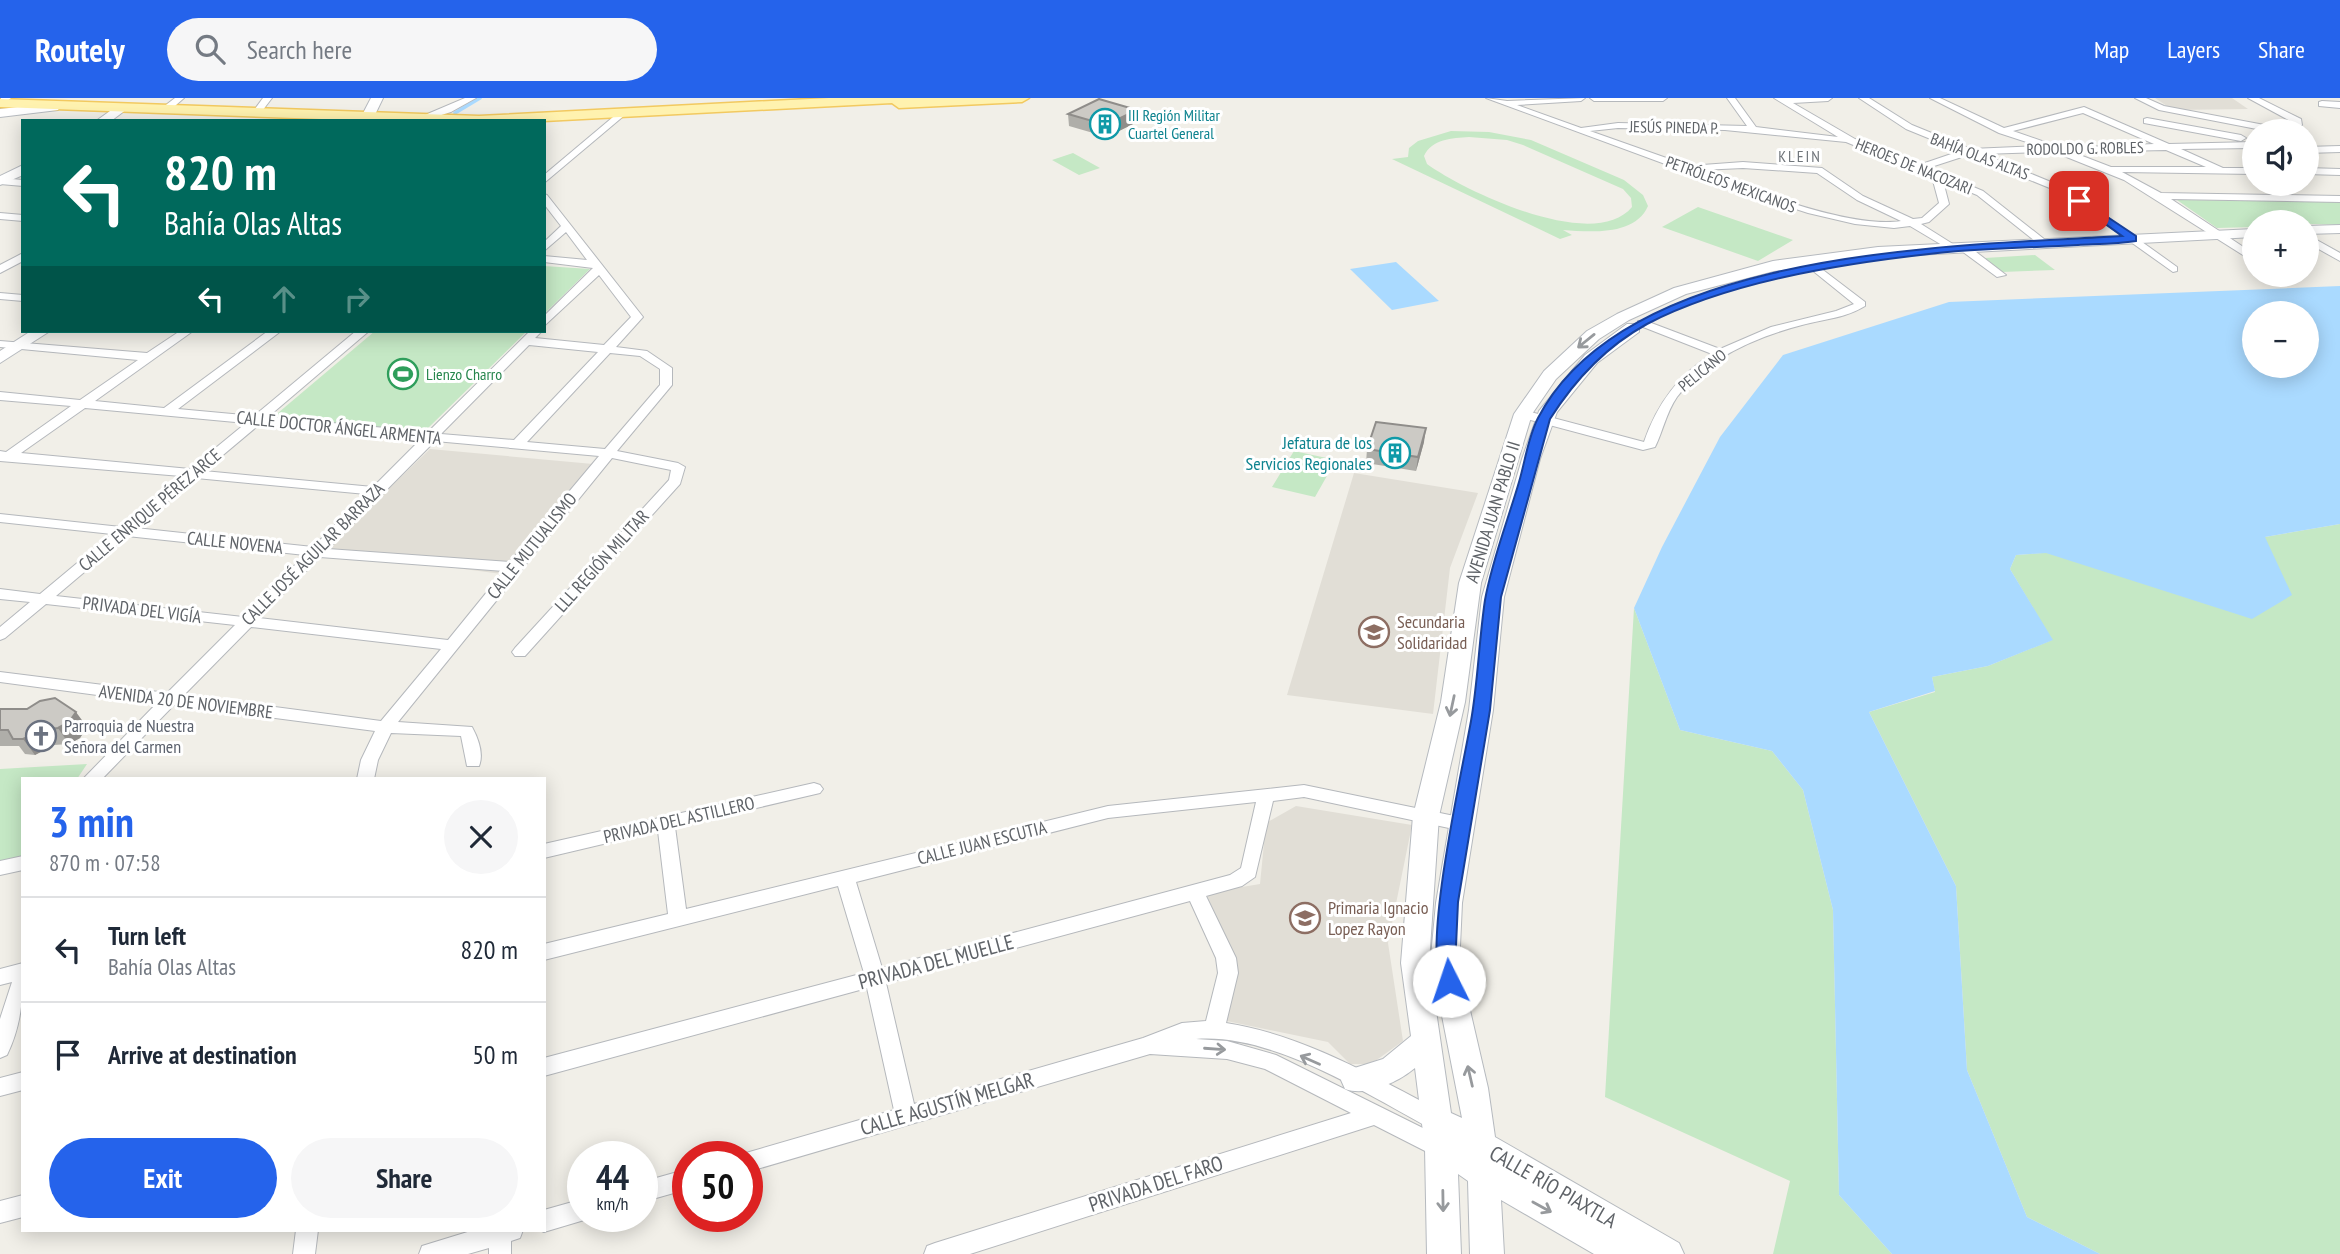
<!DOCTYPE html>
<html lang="en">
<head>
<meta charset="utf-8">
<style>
	:root { --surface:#fff; --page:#f6f6f7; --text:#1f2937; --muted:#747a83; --line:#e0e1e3; --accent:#2563eb }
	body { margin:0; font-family:"PT Sans Narrow",sans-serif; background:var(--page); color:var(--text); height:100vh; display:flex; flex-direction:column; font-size:26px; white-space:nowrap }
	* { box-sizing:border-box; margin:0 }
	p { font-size:23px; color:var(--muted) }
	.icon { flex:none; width:38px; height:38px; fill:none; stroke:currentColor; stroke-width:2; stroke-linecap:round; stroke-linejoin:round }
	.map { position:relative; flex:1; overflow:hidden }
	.drawer { position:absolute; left:21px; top:679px; width:525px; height:455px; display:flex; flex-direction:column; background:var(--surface); border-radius:0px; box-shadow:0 4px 18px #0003 }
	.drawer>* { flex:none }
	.hud { position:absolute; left:21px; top:21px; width:525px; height:214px; border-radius:0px; box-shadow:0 4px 18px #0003; background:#00695c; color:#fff; overflow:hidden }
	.controls { position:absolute; left:2242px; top:21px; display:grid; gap:14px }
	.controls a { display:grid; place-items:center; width:77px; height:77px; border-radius:50%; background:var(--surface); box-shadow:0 4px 18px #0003; font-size:35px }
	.speed { position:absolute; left:567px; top:1043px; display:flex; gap:14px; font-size:35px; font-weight:700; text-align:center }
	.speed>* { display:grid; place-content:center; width:91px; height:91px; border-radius:50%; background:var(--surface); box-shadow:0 4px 18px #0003; line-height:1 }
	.speed small { font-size:18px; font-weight:400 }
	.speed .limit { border:10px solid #d22; background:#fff; color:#111 }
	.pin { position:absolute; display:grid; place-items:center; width:60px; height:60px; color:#fff; margin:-30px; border-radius:14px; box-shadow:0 4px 10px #0006 }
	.me { position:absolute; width:77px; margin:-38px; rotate:356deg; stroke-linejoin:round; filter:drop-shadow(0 0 5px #0008) }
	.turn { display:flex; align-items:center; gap:24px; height:147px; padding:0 28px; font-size:32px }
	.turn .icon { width:91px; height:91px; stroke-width:2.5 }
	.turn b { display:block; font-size:49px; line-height:60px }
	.lanes { display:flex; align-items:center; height:66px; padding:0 28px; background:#0003; justify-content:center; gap:35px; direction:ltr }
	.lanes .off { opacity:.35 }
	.round { display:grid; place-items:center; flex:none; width:74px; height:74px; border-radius:37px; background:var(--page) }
	.overview { display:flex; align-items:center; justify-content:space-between; height:119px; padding:0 28px }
	h1 { font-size:42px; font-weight:700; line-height:52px; color:var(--accent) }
	.primary-button { display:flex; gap:14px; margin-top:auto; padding:14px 28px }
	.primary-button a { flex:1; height:80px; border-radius:42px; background:var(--accent); color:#fff; font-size:28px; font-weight:700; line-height:80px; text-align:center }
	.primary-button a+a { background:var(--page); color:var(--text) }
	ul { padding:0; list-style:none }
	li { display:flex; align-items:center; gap:21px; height:105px; padding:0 28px; border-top:2px solid var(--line) }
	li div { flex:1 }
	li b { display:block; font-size:26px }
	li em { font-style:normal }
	header { display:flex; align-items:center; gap:42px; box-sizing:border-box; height:98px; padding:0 35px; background:var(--accent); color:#fff }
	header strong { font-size:33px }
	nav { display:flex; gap:38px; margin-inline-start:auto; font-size:24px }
	.search { width:490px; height:63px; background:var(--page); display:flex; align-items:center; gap:18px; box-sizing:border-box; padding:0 24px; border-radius:38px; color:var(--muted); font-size:26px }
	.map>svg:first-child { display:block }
</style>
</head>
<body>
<header>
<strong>Routely</strong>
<div class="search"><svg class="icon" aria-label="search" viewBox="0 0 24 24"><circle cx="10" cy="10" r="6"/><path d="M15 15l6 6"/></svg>Search here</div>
<nav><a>Map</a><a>Layers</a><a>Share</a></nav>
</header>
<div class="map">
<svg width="2340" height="1156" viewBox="0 0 2340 1156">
	<rect width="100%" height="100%" fill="#f1efe8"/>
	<!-- education -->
	<path fill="#e1ded6" d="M2155 0H2232L2248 11 2173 12Z
		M430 351 593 366 502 476 324 453Z
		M1354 375 1478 395 1450 470 1433 616 1287 597Z
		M1296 708 1412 727 1388 845 1403 943 1371 966H1350L1328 944 1222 922 1235 861 1206 795 1260 786 1266 725Z"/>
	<!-- green -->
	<path fill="#c5e8c5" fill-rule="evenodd" d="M1451 33 1489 34 1531 42 1624 82 1643 97 1648 108C1635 138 1591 134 1563 132L1572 137 1560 141 1392 61 1408 59 1409 50 1418 43ZM1469 39 1507 42 1523 47 1623 91 1631 100 1632 109C1594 155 1466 94 1427 66L1424 58C1432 41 1452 40 1469 39Z
		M1073 55 1100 70 1079 77 1052 62Z
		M2177 102 2340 103V127L2254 124V129L2217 130Z
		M1698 109 1793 142 1758 163 1662 129Z
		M2035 157 2055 172 2002 174 1985 160Z
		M544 168 590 171 544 216Z
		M375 233H527L424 334 272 320Z
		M1294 353 1336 362 1315 399 1272 389Z
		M2340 426V1156H2100L2027 1119 1967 972 1956 788 1869 614 1935 594 1932 579 1988 568 2052 542 2010 471 2016 457 2265 439Z
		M1634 510 1680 632 1772 653 1803 692 1833 812 1839 1097 1892 1156H1773L1790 1083 1605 999Z
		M87 666 77 681H23V759L0 764V671Z"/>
	<!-- water -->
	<path fill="#aadaff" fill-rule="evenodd" d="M1396 164 1439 203 1392 212 1350 171Z
		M2340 188V426L2265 439 2292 497 2252 521 2046 455 2016 457 2010 471 2053 542 1988 568 1932 579 1935 593 1869 614 1956 788 1967 972 2027 1119 2100 1156H1892L1839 1097 1833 812 1803 692 1772 653 1680 632 1634 510 1662 449 1720 339 1783 257 1949 204ZM2254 215H2306V268H2254Z"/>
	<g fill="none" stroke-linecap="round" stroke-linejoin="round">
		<!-- stream -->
		<path stroke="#aadaff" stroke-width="3.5" d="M455 15 480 0"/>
		<!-- street casing -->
		<g stroke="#b5b8bc" stroke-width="2">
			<path id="street" d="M1 0H11L0 8Z
				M175 0H184L168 14H162V10Z
				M263 0H272L259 17H253L252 15Z
				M465 0H476L451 14 422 23 418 20Z
				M1486 0 1507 3 1585 0 1581 3 1517 7 1581 30 1618 25 1747 28 1727 0H1735L1756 29 1838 39 1774 0H1832L1828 3 1793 5 1855 41 1919 67 1960 53 1906 31 1859 0H1869L1912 27 1971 51 2039 48 1999 35 1930 0H1940L2004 30 2084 9 2169 46 2254 44V50L2181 51 2223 70H2254V76L2122 74 2161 95 2340 98V104L2171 101 2254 156V164L2124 82 2044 50 2040 54 1983 56 2068 91 2177 169V173L2173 174 2062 95 1968 57 1928 70 1983 93 2049 145 2040 147 1977 97 1943 83 1949 106 1929 124 1921 126 1956 148 1957 150 1952 153 1910 128 1894 130 1855 126 1808 115 1722 87ZM2083 15 2154 46 2062 50 2013 33ZM1618 30 1725 32 1846 44 1932 79 1939 105 1922 120 1913 121 1863 98 1822 70 1743 64 1689 68 1590 33ZM2166 52 2206 69H2111L2072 54ZM1743 70 1817 75 1857 102 1901 123C1850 131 1749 91 1700 72Z
				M1590 0H1667L1663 3H1594Z
				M2135 0H2146L2164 8 2275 29 2294 25 2248 0H2259L2301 21 2302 27 2282 33H2267L2159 12Z
				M2322 3 2340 4V10L2319 8V4Z
				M619 14 626 16 544 85V77Z
				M2147 20 2241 37 2246 40 2241 43 2144 25V21Z
				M2340 48V54L2306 55V49Z
				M2306 70 2340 71V77L2306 76Z
				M0 80 23 82V88L0 86Z
				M544 96 547 97 643 219 616 249 647 253 672 270V287L617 353 678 365 685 369 680 386 525 558H515L512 554 515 550 669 382 671 372 612 360 398 624 472 629C478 640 484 656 479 668H467L461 638 391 635 378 662 374 681H357L361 662 375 633 174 607 102 681H83L157 605 0 584V574L167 595 235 527 46 506 5 540 0 542V529L30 504 0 501V491L40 496 112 436 0 424V416L121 429 181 378 0 363V353L6 354 71 308 0 302V294L80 302 138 262 0 249V243L147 255 180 233H193L95 303 164 310 268 233H281L178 311 254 318 356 233H369L268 319 428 334 530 233H542L535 240 604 247 631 219 599 177 544 228V218L593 170 544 164V158L587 162 566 134 544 153V144L561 128 544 106ZM529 247 598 254 514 342 441 336ZM610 255 640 258 660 271V287L605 351 527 344ZM85 310 246 325 190 371 21 355ZM260 326 421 341 373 389 204 373ZM435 343 599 358 510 464 328 451ZM196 380 366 396 313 449 136 430ZM127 438 305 457 243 519 56 498ZM320 459 504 473 448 542 259 520ZM251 529 441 551 381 623 184 597Z
				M0 115 23 117V123L0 121Z
				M2306 136 2340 155V163L2306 144Z
				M1959 147H1967L2006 177 1997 179 1959 151Z
				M23 155V163L0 175V167Z
				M1806 159 1865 204V208C1846 220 1824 221 1802 227 1756 239 1707 260 1677 299 1666 315 1663 333 1655 349L1643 352 1519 319 1517 316 1523 312 1644 344C1657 306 1678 277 1712 256L1638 227V223H1646L1720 251 1771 229 1836 213 1854 206 1802 164V160Z
				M0 195 23 197V203L0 201Z
				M814 685 820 687 823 691 820 695 675 729 686 811 1108 708 1304 687 1469 721 1472 726 1469 731 1463 733 1304 699 1273 703 1255 779 1242 788 1206 798 1236 860 1238 875 1226 925C1304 937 1376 980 1446 1016L1449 1023 1446 1030 1438 1033 1430 1030C1365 995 1272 935 1196 941L1227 943 1276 957 1449 1043 1452 1050 1449 1057 1441 1060 1433 1057 1374 1027 970 1156H924L927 1148 935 1145 1351 1015 1265 971 1227 961 1150 956 747 1074V1059H738L739 1057 894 1012 867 890 544 978V960L864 875 838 788 544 862V846L668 816 658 733 544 760V746ZM1256 704 1241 770 1230 777 882 870 856 784 1108 720ZM1190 803 1216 860 1218 875 1206 923 1182 925 1143 940 914 1006 886 885Z
				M23 758V772L0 777V763Z
				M23 865C23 899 22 926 7 957L0 960V921L12 884 0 887V871Z
				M23 974V992L0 998V980Z
				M688 1071V1091L642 1104V1084Z
				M23 1097V1119L0 1125V1103Z
				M583 1101V1118L591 1120 544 1134 540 1132H544V1112Z
				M296 1132H318L315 1156H293Z
				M474 1132H523L520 1140 511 1143V1156H489V1150L468 1156H419L422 1148Z"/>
		</g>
		<!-- secondary casing -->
		<g stroke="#b6babf" stroke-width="2">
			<path id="secondary" d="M371 0H383L372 23H359Z
				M54 5 60 9 58 12 0 19V11Z
				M117 8 127 11 111 23H96Z
				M23 67V77L0 87V78Z
				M2340 127V135L2306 136V128Z
				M2254 131V139L1878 159 1774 173 1686 196 1629 222 1599 241 1556 281 1532 316 1481 485 1465 604 1439 718 1429 865 1451 1015 1462 1020 1435 882 1432 848 1436 805 1469 612 1482 499 1522 361 1539 313 1585 257 1627 226H1639V234L1597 265 1557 314 1540 361 1504 499 1493 612 1462 805 1460 848 1463 882 1488 990 1495 1039 1679 1145 1684 1156H1594L1501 1102 1504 1156H1470L1468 1083 1458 1076 1461 1156H1427L1425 1050 1415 970C1398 984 1367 999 1345 991L1341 982 1345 973 1383 961 1411 938 1401 865 1413 718 1441 604 1459 485 1514 316 1544 273 1587 233 1617 216 1674 190 1773 163 1878 149Z
				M31 233H50L0 265V253Z"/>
		</g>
		<!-- primary casing -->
		<g stroke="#f2c960" stroke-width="3">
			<path id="primary" d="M829 0H1029L1022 4 899 10 892 5 544 23H376L0 9V1L479 18Z"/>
		</g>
		<!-- street -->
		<use href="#street" fill="#fff" fill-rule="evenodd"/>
		<!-- secondary -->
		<use href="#secondary" fill="#fff" fill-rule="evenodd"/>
		<!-- primary -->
		<use href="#primary" fill="#fff2af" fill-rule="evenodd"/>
	</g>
	<!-- wall -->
	<path fill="#afaea9" d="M1068 16 1137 24 1107 39 1069 28Z
		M1424 344 1416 373 1366 365 1367 351Z
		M0 611H27L87 629 80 640 69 646 54 647 35 657 25 656 19 648H0Z"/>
	<!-- shaded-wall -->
	<path fill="#8f8d8a" d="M1137 12V24L1107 39 1106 27Z
		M1426 330 1424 344 1416 373 1418 359Z
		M76 614 87 629 80 640 69 646 58 630Z
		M43 632 54 647 35 657 23 641Z"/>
	<!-- building -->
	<path fill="#cccac5" stroke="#8f8d8a" stroke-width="2" d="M1099 1 1137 12 1106 27 1068 16Z
		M1376 324 1426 330 1418 359 1367 351Z
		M55 600 76 614 69 624 58 630 43 632 23 641H13L8 632H0V611H27L40 603Z"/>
	<!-- one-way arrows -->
	<defs><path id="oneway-shaft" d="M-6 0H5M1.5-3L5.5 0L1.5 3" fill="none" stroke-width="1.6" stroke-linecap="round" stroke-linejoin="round" transform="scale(1.75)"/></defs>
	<g stroke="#979a9d">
		<use href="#oneway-shaft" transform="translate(1586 243) rotate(141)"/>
		<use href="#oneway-shaft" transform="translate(1452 608) rotate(102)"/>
		<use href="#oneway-shaft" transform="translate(1215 951) rotate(4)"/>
		<use href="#oneway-shaft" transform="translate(1310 962) rotate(-156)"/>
		<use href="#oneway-shaft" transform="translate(1470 978) rotate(-103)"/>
		<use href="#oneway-shaft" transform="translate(1443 1103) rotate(89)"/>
		<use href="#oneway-shaft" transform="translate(1542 1109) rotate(29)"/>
	</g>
	<!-- route -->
	<path fill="#2563eb" stroke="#184099" stroke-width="2" d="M2079 100 2136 138V143C2117 146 2097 146 2078 147 2028 150 1978 150 1929 156 1839 166 1728 184 1647 226 1607 248 1574 283 1550 321L1501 499 1490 612 1458 804 1456 848 1459 883 1456 888H1442C1422 849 1462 674 1471 623 1478 583 1479 542 1485 502 1492 462 1508 422 1519 384 1525 364 1528 339 1538 320 1626 150 1955 148 2122 138L2076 105Z"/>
	<!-- icons -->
	<defs>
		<g id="building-ring" transform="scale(1.575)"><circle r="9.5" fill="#fff" stroke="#0f9aa8" stroke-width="1.5"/><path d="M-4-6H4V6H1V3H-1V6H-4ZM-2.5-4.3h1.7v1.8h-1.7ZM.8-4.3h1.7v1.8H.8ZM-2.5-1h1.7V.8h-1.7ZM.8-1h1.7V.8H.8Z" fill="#0f9aa8"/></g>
		<g id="stadium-ring" transform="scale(1.575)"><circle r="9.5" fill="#fff" stroke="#2e9e5b" stroke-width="1.5"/><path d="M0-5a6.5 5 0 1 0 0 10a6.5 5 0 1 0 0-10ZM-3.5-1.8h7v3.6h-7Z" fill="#2e9e5b"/></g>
		<g id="school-ring" transform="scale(1.575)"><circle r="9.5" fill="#fff" stroke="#8d6e63" stroke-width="1.5"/><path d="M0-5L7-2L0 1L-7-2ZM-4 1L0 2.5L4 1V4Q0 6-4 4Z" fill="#8d6e63"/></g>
		<g id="church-ring" transform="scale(1.575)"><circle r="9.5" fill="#fff" stroke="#6b7280" stroke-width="1.5"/><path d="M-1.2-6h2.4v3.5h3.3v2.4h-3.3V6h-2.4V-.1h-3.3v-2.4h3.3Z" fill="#6b7280"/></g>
	</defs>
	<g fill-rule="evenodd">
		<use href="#building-ring" x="1105" y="26"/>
		<use href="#stadium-ring" x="403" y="276"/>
		<use href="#building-ring" x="1395" y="355"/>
		<use href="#school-ring" x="1374" y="534"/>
		<use href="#church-ring" x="41" y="638"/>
		<use href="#school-ring" x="1305" y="820"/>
	</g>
	<g text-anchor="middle" stroke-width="6" stroke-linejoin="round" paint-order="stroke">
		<!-- far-culture labels -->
		<g font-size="16" fill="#0d838f" stroke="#fff" text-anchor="start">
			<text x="1128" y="23">III Región Militar<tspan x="1128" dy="18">Cuartel General</tspan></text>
		</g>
		<!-- far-street labels -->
		<g font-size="16" fill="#5f6368" stroke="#fff">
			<text transform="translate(1674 29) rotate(1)" y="6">JESÚS PINEDA P.</text>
			<text transform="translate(2085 50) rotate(-1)" y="6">RODOLDO G. ROBLES</text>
			<text transform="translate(1980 58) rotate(21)" y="6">BAHÍA OLAS ALTAS</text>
			<text transform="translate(1914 68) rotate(22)" y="6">HEROES DE NACOZARI</text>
			<text transform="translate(1731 86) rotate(20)" y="6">PETRÓLEOS MEXICANOS</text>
			<text transform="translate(1702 272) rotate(-39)" y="6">PELICANO</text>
		</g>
		<!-- far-neighbourhood labels -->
		<g font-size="16" letter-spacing="2" fill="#70757a" stroke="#fff">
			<text x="1800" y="64">KLEIN</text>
		</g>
		<!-- far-leisure labels -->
		<g font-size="16" fill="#27864d" stroke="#fff" text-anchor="start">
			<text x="426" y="282">Lienzo Charro</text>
		</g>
		<!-- street labels -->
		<g font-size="18" fill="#5f6368" stroke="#fff">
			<text transform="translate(339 330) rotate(6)" y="6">CALLE DOCTOR ÁNGEL ARMENTA</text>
			<text transform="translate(150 412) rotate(-40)" y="6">CALLE ENRIQUE PÉREZ ARCE</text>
			<text transform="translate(1493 414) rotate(-73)" y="6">AVENIDA JUAN PABLO II</text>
			<text transform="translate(235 445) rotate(6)" y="6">CALLE NOVENA</text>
			<text transform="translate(532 448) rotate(-51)" y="6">CALLE MUTUALISMO</text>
			<text transform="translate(313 456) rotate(-45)" y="6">CALLE JOSÉ AGUILAR BARRAZA</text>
			<text transform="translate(602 463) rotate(-48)" y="6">LLL REGIÓN MILITAR</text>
			<text transform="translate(142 512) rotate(7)" y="6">PRIVADA DEL VIGÍA</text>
			<text transform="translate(186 604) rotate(7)" y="6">AVENIDA 20 DE NOVIEMBRE</text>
			<text transform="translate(679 722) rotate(-13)" y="6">PRIVADA DEL ASTILLERO</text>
			<text transform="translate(982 745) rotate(-14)" y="6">CALLE JUAN ESCUTIA</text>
		</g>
		<!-- culture labels -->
		<g font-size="18" fill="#0d838f" stroke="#fff" text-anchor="end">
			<text x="1372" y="351">Jefatura de los<tspan x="1372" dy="21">Servicios Regionales</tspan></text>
		</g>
		<!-- education labels -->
		<g font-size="18" fill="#785e54" stroke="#fff" text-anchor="start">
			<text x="1397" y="530">Secundaria<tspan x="1397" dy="21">Solidaridad</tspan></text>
			<text x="1328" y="816">Primaria Ignacio<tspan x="1328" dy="21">Lopez Rayon</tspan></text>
		</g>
		<!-- worship labels -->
		<g font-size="18" fill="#5b616d" stroke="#fff" text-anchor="start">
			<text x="64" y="634">Parroquia de Nuestra<tspan x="64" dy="21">Señora del Carmen</tspan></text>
		</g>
		<!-- near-street labels -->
		<g font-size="21" fill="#5f6368" stroke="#fff">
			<text transform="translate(936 864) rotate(-15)" y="7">PRIVADA DEL MUELLE</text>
			<text transform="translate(947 1006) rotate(-16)" y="7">CALLE AGUSTÍN MELGAR</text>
			<text transform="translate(1156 1086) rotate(-18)" y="7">PRIVADA DEL FARO</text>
			<text transform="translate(1553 1089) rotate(30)" y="7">CALLE RÍO PIAXTLA</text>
		</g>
	</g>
</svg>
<div class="controls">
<a><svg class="icon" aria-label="sound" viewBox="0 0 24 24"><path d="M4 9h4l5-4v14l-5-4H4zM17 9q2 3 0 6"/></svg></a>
<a>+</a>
<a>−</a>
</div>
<div class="speed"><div>44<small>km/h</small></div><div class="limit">50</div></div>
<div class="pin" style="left:2079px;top:103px;background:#d93025"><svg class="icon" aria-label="arrive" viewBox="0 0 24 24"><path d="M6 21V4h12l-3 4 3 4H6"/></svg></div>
<svg class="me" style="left:1449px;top:883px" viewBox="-20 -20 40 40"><circle r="19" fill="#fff"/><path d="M0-13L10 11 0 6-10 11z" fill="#2563eb"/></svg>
<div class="hud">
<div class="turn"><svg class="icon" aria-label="left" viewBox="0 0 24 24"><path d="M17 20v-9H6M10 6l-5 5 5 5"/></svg><div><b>820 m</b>Bahía Olas Altas</div></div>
<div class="lanes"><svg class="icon" aria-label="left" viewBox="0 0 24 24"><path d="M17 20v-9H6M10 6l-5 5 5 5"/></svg><svg class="icon off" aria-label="ahead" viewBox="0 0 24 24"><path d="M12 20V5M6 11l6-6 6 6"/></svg><svg class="icon off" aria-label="right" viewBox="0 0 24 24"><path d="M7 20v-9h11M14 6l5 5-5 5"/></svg></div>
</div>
<section class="drawer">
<div class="overview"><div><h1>3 min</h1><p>870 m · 07:58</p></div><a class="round"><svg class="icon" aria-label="close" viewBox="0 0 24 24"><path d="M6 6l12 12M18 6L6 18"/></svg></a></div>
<ul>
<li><svg class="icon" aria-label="left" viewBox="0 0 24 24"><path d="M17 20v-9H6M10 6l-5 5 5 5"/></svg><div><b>Turn left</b><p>Bahía Olas Altas</p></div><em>820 m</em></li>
<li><svg class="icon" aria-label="arrive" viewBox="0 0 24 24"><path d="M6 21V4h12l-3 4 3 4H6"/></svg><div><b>Arrive at destination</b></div><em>50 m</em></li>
</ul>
<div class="primary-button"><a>Exit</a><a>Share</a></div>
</section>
</div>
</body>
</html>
